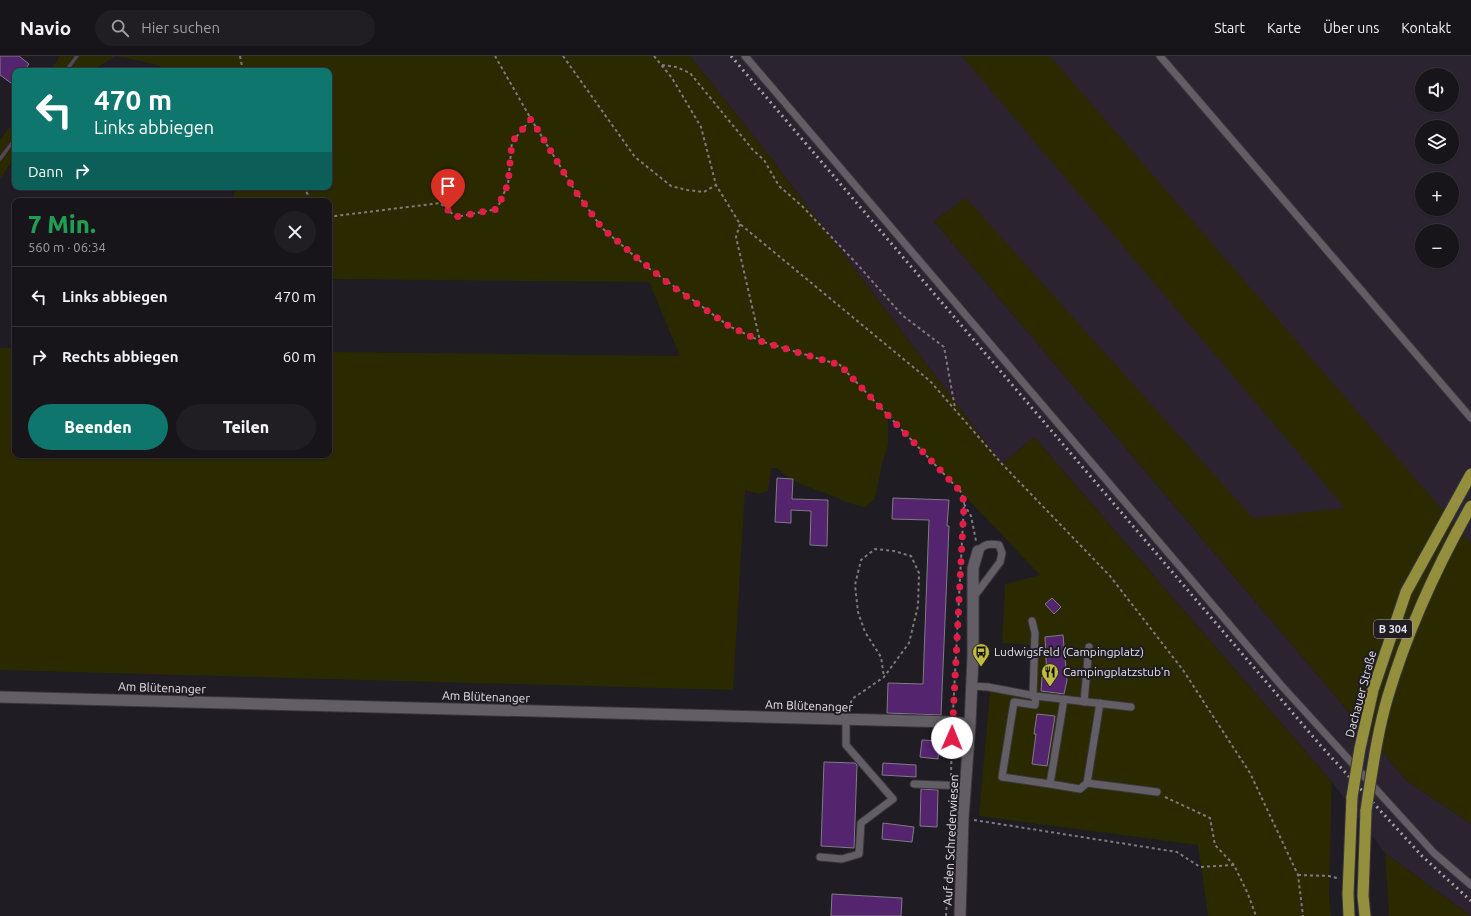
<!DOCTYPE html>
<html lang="de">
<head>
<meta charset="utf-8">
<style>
	:root { --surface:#18151a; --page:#211e23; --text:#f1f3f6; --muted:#9f9fa2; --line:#363439; --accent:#0f766e }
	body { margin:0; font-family:Ubuntu,sans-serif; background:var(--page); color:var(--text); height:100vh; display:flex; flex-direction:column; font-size:15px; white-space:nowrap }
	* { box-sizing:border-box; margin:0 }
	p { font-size:13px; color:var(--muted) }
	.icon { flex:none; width:22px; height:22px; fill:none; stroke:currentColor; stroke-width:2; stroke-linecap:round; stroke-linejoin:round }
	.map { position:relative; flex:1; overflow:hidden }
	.sheet { position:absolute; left:12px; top:142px; width:320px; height:260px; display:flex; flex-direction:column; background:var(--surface); border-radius:8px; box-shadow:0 1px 3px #0004,0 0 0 1px var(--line) }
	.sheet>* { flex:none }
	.banner { position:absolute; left:12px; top:12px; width:320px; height:122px; border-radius:8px; box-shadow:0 1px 3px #0004,0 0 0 1px var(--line); background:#0f766e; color:#fff; overflow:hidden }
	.buttons { position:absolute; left:1415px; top:12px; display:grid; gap:8px }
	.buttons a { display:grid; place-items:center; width:44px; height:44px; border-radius:50%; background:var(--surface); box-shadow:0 1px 3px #0004,0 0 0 1px var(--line); font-size:20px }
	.pin { position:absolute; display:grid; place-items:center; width:34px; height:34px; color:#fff; margin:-41px -17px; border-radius:50% 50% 50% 0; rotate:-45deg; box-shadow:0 0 4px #0007 }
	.pin .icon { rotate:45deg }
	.me { position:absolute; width:44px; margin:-22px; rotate:1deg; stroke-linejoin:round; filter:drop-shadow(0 0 3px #0008) }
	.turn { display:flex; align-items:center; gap:14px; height:84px; padding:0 16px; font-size:18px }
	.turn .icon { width:52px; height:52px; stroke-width:2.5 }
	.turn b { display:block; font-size:28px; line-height:34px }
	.then { display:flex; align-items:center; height:38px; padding:0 16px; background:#0003; gap:8px; font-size:15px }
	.round { display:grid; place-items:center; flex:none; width:42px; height:42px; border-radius:21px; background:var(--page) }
	.overview { display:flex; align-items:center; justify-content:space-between; height:68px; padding:0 16px }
	h1 { font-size:24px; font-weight:800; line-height:30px; color:#1e9e55 }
	.action { display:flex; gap:8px; margin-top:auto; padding:8px 16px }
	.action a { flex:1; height:46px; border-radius:24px; background:var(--accent); color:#fff; font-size:16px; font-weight:800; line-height:46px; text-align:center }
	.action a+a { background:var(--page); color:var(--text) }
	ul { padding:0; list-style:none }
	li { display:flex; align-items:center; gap:12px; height:60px; padding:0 16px; border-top:1px solid var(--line) }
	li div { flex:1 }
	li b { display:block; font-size:15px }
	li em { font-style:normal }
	header { display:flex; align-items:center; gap:24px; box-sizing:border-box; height:56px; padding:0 20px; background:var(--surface); border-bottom:1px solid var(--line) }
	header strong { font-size:19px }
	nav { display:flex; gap:22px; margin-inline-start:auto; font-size:14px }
	.search { width:280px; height:36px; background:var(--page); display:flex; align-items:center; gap:10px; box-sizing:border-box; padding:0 14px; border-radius:22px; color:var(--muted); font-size:15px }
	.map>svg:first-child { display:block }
</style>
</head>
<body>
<header>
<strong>Navio</strong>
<div class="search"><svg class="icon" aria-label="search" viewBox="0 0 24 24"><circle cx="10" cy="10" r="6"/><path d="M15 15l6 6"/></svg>Hier suchen</div>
<nav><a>Start</a><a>Karte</a><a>Über uns</a><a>Kontakt</a></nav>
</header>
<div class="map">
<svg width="1471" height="860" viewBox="0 0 1471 860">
	<rect width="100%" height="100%" fill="#201c23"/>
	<!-- built -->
	<path fill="#2b2430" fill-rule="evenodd" d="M690 0H1471V521L1346 452 1253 486 955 150 934 165 1407 725 1471 768V860L1385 797 1332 726 1034 381 1002 408 770 101ZM1422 19H1452V49H1422ZM1422 71H1452V101H1422ZM1422 123H1452V153H1422ZM1422 175H1452V205H1422Z"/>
	<!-- green -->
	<path fill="#2a2900" d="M60 0H690L770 101 1002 408 1034 381 1332 726 1329 837 1331 860H1208L1198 789 979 760 990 636 1029 642 1032 589 1002 587 1005 528 1040 519 888 359V389L882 408 875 443 865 451C851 449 840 443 827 438 810 431 790 426 777 412H771L768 435 759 438 745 434 733 634 0 614V292H15V399H329V296L680 300 649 226 329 223V145H232L236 131H329V15H166L158 9 116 0 91 15H50Z
		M962 0H1050L1471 487V768L1407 725 934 165 966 142 1253 462 1345 452Z
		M15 64V101L0 123V84Z
		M1385 797 1471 860H1389Z"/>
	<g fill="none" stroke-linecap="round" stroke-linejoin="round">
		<!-- stream -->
		<path stroke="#52445b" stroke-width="3.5" d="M66 15 77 0
			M0 103 15 83"/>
	</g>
	<!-- building -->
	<path fill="#54246e" stroke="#807b84" d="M0 0H19L29 8 24 15H15V30L0 19Z
		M777 422 793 423 792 443 828 444 827 490 810 489 811 455 791 454V467L775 466Z
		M893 442 949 444 947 470H949L941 659 887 657 888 627 923 628 929 464 892 463Z
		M1052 542 1061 551 1054 558 1045 548Z
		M1063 579 1067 624 1064 638 1041 635 1042 621 1047 622 1045 581Z
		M1037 658 1055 660 1047 710 1032 708 1036 678H1034Z
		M922 684 939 685 938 703 920 701Z
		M824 706 855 707 857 709 854 792 821 790Z
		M883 707 916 709V721L882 719Z
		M921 733 938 734 937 771 920 770Z
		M883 767 914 771 912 786 882 783Z
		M832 838 902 842 901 860H831Z"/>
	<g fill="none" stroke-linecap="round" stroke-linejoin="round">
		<!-- service casing -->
		<g stroke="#3a373c" stroke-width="9">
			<path id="service" d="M745 0 1280 628 1434 797 1471 829
				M1160 0 1471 362
				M973 542 1000 506 1002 497 999 489C989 487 985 488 978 495
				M1032 565 1035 577 1033 640
				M971 630 988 631 1036 640 1131 651
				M1036 640 1035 649 1014 646 1002 721 1050 728
				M1064 643 1050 728 1080 733 1087 727 1100 647
				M1084 646 1089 591
				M1087 727 1157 736
				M914 728 966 730
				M820 801 842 803 859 798 861 767 893 743 846 689V664"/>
		</g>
		<!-- minor casing -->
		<g stroke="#3a373c" stroke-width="13">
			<path id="minor" d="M0 641 952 666 970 668
				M960 860 963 762 970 668 973 600V512L978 495"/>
		</g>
		<!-- primary casing -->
		<g stroke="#3a373c" stroke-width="13">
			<path id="primary" d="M1349 860 1348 838 1352 741
				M1365 860 1363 840 1366 754"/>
		</g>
		<!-- path -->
		<path stroke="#7e7a80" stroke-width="2" stroke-dasharray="3 3" stroke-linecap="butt" d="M240 0 243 15
			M495 0 531 63 576 136 602 172 647 211 729 270 760 285 840 309 962 437 964 447 953 656
			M563 0 635 101 671 130 687 134 704 136 716 129
			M654 0 672 22 701 71 716 129 740 168 930 325 1002 408 1110 520 1183 614 1250 717 1298 819 1303 860
			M662 9 676 11 690 17 753 94 764 104 779 130 802 150 858 209 902 259 944 291 955 352
			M303 131 305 133 311 145
			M329 157 335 160 440 147 456 161 497 153 508 128 512 86 531 63
			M740 168 736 181 760 285
			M964 448 971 460 976 485
			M849 653 852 643 884 621 909 587 918 550 919 517 911 500 894 495 875 493 861 504 855 529 858 556 865 576 881 601 884 621
			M951 720 952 676
			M1165 741 1210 762 1215 789 1234 809
			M974 764 1177 796 1200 811 1234 809 1248 838 1256 860
			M950 774 951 738
			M1298 819 1329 820 1337 822
			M946 860 949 812"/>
		<!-- service -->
		<use href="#service" stroke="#635e66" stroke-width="7"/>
		<!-- minor -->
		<use href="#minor" stroke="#635e66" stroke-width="11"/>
		<!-- primary -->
		<use href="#primary" stroke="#938f3d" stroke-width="11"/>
		<!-- rail -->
		<path stroke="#a5a2a8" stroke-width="3" stroke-dasharray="2 4" stroke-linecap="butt" d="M731 0 1321 690 1422 800 1471 845"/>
		<!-- primary-bridge casing -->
		<g stroke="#3a373c" stroke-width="13" stroke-linecap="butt">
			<path id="primary-bridge" d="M1352 741 1360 692 1373 634 1406 536 1471 418
				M1366 754C1372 716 1377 677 1388 640 1408 573 1437 510 1471 450"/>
		</g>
		<!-- primary-bridge -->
		<use href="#primary-bridge" stroke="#938f3d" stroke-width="11"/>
	</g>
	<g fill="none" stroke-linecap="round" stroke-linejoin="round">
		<!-- route -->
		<path stroke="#e11d48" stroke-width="7" stroke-dasharray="0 12.6" d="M448 154 456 161 497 153 508 128 512 86 531 63 576 136 602 172 636 201 669 228 729 270 760 285 840 309 962 437 964 447 952 682"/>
	</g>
	<!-- icons -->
	<defs>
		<g id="bus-pin" transform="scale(0.9)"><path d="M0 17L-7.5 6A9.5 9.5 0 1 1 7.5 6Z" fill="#c0be41" stroke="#201c23"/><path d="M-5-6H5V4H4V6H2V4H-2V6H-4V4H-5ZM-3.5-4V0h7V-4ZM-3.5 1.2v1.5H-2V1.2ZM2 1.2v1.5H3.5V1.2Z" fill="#111"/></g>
		<g id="restaurant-pin" transform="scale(0.9)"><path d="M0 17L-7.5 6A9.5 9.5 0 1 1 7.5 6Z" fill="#c0be41" stroke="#201c23"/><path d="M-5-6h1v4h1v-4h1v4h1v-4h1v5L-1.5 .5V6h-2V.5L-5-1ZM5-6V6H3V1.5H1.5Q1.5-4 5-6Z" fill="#111"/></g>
	</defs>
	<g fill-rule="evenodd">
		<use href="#bus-pin" x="981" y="596"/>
		<use href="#restaurant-pin" x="1050" y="616"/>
	</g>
	<g text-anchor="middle" stroke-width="4" stroke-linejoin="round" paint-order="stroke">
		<!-- shield labels -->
		<rect fill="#201c23" stroke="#aba7ad" stroke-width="1" x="1374" y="564" width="38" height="18" rx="3"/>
		<g font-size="11" font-weight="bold" fill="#e6e3e8">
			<text x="1393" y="577">B 304</text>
		</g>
		<!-- poi labels -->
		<g font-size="12" fill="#e6e3e8" stroke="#201c23" text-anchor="start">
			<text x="994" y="600">Ludwigsfeld (Campingplatz)</text>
			<text x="1063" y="620">Campingplatzstub'n</text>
		</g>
		<!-- street labels -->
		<g font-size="12" fill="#e6e3e8" stroke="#201c23">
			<text transform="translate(162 632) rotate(2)" y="4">Am Blütenanger</text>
			<text transform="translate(1361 638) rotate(-75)" y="4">Dachauer Straße</text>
			<text transform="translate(486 641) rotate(2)" y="4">Am Blütenanger</text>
			<text transform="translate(809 650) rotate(2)" y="4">Am Blütenanger</text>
			<text transform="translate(951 784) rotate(-87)" y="4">Auf den Schrederwiesen</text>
		</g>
	</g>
</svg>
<div class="buttons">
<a><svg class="icon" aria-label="sound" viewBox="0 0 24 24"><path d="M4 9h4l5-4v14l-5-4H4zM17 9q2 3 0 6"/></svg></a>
<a><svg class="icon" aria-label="layers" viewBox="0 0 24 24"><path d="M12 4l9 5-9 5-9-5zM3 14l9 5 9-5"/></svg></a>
<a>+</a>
<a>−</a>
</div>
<div class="pin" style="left:448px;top:154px;background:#d93025"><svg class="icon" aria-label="arrive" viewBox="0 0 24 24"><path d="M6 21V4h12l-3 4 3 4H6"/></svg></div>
<svg class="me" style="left:952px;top:682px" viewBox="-20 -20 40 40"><circle r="19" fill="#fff"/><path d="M0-13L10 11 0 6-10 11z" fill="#e11d48"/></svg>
<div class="banner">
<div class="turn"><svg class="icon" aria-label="left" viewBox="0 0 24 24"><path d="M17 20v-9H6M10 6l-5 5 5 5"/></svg><div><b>470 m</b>Links abbiegen</div></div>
<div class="then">Dann<svg class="icon" aria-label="right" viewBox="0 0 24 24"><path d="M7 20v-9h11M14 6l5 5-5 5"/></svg></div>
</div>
<section class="sheet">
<div class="overview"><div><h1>7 Min.</h1><p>560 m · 06:34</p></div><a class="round"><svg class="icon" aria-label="close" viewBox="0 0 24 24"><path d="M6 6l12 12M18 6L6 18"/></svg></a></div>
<ul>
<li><svg class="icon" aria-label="left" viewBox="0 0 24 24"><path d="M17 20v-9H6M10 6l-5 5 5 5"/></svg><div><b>Links abbiegen</b></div><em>470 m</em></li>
<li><svg class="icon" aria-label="right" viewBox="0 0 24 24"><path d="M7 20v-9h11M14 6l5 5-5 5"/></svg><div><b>Rechts abbiegen</b></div><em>60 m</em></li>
</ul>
<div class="action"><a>Beenden</a><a>Teilen</a></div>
</section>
</div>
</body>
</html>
